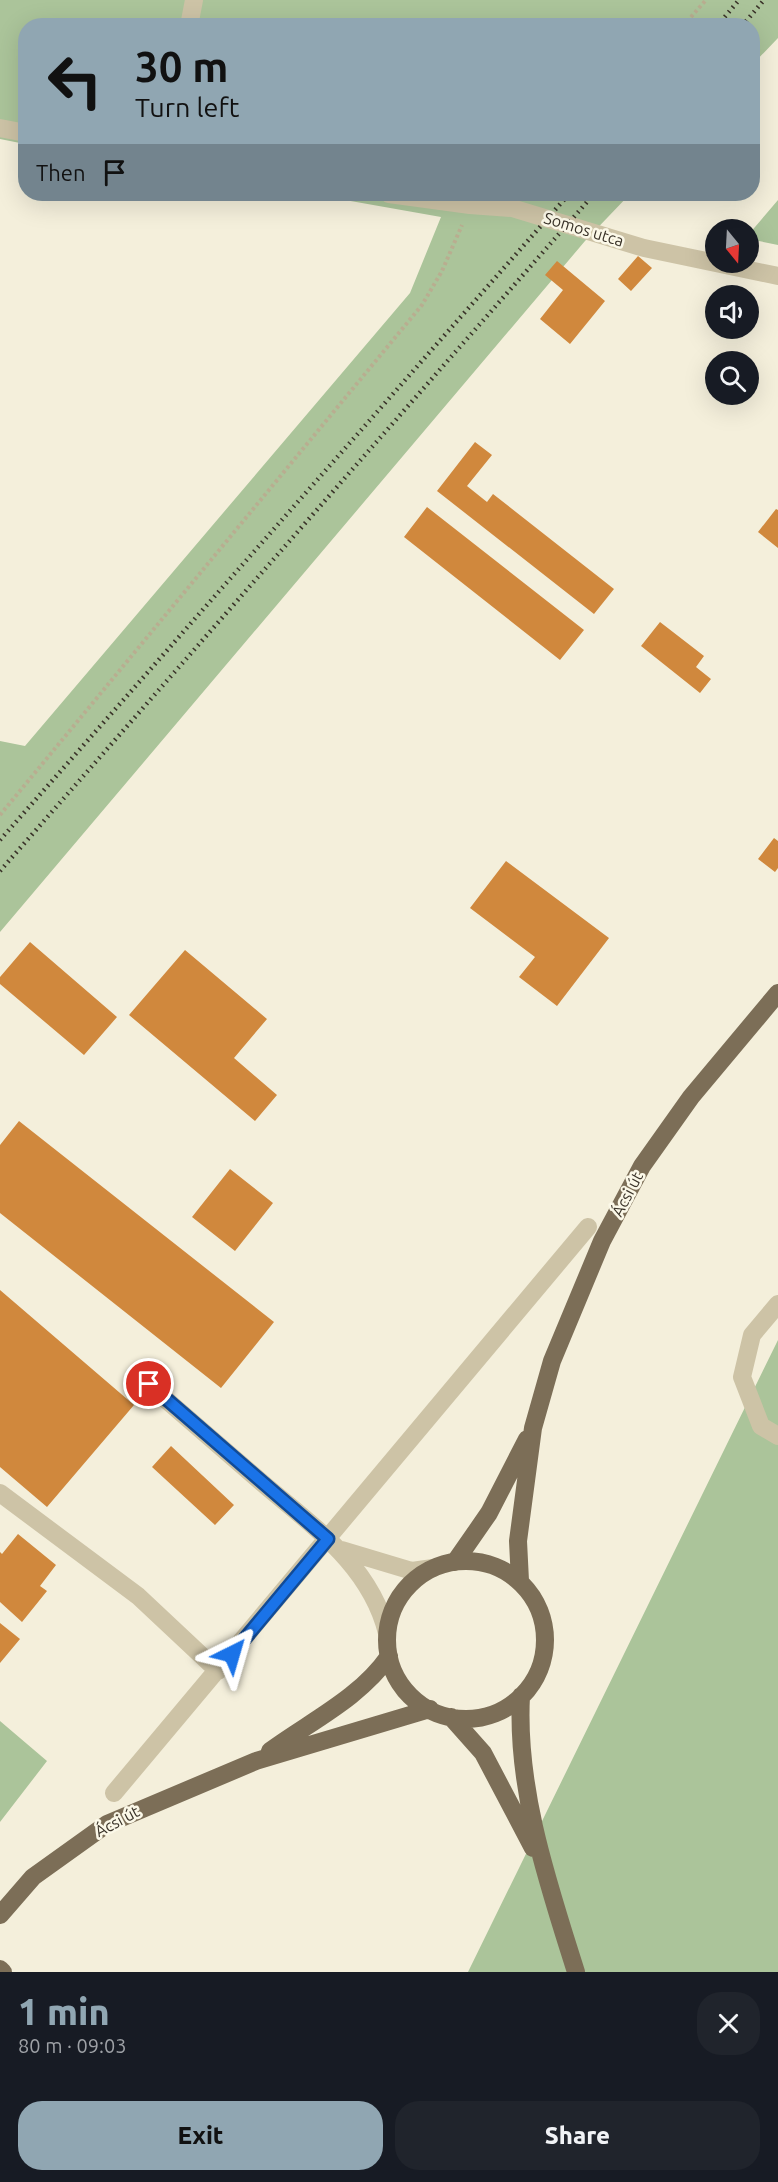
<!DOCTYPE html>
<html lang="en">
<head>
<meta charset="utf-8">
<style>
	:root { --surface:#171b24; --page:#20242c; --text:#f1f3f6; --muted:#9ea1a6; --accent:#90a6b2 }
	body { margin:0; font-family:Ubuntu,sans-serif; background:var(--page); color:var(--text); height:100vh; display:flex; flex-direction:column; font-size:22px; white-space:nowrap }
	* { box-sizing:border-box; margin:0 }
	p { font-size:20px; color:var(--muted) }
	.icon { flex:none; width:33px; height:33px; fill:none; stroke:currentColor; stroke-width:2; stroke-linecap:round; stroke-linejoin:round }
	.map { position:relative; height:1972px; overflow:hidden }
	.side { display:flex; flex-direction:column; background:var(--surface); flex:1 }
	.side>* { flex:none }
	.hud { position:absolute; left:18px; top:18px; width:742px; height:183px; border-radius:24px; box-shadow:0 6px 24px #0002; background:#90a6b2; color:#111; overflow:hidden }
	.needle { width:39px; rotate:162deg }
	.fabs { position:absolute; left:705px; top:219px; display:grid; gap:12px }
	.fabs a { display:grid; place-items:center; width:54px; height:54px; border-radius:50%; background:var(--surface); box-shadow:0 6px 24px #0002; font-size:30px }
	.pin { position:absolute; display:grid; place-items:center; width:51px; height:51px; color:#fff; margin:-26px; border:3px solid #fff; border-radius:50%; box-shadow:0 2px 6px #0007 }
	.me { position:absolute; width:66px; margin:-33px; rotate:40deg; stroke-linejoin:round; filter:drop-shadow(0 0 4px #0008) }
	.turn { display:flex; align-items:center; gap:21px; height:126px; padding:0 18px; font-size:27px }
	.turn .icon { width:78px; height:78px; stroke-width:2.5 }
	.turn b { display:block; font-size:42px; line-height:51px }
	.then { display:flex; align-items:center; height:57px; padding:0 18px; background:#0003; gap:12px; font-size:22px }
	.round { display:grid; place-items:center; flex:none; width:63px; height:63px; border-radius:24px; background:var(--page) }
	.summary { display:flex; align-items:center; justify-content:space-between; height:102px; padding:0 18px }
	h1 { font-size:36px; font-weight:800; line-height:45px; color:var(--accent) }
	.button { display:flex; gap:12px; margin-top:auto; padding:12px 18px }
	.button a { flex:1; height:69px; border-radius:24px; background:var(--accent); color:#111; font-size:24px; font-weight:800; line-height:69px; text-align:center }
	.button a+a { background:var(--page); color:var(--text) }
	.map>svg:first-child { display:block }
</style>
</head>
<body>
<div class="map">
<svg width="778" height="1972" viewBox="0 0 778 1972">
	<rect width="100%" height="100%" fill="#f4efdb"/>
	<!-- green -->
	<path fill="#abc49a" d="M0 0H778V38L753 64V26H26L25 144 0 139Z
		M311 194H630L585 241 0 932V741L25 746 410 293 441 217Z
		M778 200V245L749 239V234Z
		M778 1340V1972H468Z
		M0 1721 47 1761 0 1822Z"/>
	<!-- building -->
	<path fill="#d0883d" d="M638 256 652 268 631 291 618 279Z
		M557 261 605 301 570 344 540 319 563 290 545 275Z
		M475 442 492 455 467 486 487 502 493 494 614 589 594 614 437 491Z
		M427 507 584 630 560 660 404 537Z
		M776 509 778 510V548L758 532Z
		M660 622 704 656 696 667 711 679 700 693 641 646Z
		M774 838 778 841V868L775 872 758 859Z
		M506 861 609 938 557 1006 519 977 535 957 470 908Z
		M30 942 117 1017 84 1055 0 984V977Z
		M185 950 267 1019 234 1058 277 1095 255 1121 129 1015Z
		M19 1121 274 1322 221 1388 0 1213V1145Z
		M230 1169 273 1203 235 1251 192 1217Z
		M0 1290 134 1405 47 1507 0 1467Z
		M171 1446 234 1505 215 1525 152 1467Z
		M18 1534 56 1565 40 1586 47 1591 22 1622 0 1602V1552L2 1554Z
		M0 1623 20 1639 0 1663Z"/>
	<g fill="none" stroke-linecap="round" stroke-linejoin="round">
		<!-- path -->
		<path stroke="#b9ad90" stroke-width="4" stroke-dasharray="3 3" stroke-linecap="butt" d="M683 26 706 0
			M0 815 422 305 442 271 462 225"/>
		<!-- minor -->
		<path stroke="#cdc3a6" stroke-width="18" d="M189 26 194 0
			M0 128 26 133
			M389 194 470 205 512 208 644 248 778 276
			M778 1304 752 1335 742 1377 761 1426 778 1436
			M149 1385C186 1417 223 1449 260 1481 311 1525 370 1564 387 1633
			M0 1493 138 1596 218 1671
			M342 1550 412 1571 433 1568
			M114 1793 588 1227"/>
		<!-- major -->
		<path stroke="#7c6e57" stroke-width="18" d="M387 1640a79 79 0 1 1 158 0a79 79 0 1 1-158 0Z
			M455 1562 489 1513 527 1439
			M520 1581 518 1541 533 1428 552 1361 602 1241 642 1166 691 1097 778 993
			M521 1696C516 1790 548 1883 576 1972
			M451 1717 483 1753 533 1848
			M270 1751C311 1721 360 1698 389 1656
			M0 1915 33 1877 107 1824 256 1761 430 1709
			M0 1969 3 1972"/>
		<!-- rail -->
		<path stroke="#393228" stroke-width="4.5" stroke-dasharray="1.5 4.5" stroke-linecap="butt" d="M717 26 739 0
			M742 26 764 0
			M0 840 569 194
			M0 871 594 194"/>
	</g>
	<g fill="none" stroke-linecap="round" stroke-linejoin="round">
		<!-- route casing -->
		<g stroke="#114b97" stroke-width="15">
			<path id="route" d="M149 1384 328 1539 232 1654"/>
		</g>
		<!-- route -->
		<use href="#route" stroke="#1a73e8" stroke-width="10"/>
	</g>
	<g text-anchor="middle" stroke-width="5" stroke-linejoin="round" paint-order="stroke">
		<!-- street labels -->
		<g font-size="16" fill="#393228" stroke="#fbf8e8">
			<text transform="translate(584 229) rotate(17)" y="6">Somos utca</text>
			<text transform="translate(627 1194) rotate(-62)" y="6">Ácsi út</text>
			<text transform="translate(117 1821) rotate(-28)" y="6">Ácsi út</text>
		</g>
	</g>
</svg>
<div class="fabs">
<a><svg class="needle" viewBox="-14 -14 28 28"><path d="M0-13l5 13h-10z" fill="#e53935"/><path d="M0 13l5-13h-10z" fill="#9ea1a6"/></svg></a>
<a><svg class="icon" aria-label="sound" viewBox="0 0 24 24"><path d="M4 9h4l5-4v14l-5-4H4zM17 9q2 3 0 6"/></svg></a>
<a><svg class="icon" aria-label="search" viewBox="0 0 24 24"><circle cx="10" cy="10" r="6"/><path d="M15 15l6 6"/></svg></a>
</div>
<div class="pin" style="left:149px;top:1384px;background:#d93025"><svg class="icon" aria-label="arrive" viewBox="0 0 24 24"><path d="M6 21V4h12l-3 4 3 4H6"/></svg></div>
<svg class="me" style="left:232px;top:1654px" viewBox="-20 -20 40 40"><path d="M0-17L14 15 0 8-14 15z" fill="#1a73e8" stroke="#fff" stroke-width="4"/></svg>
<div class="hud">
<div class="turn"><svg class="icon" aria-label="left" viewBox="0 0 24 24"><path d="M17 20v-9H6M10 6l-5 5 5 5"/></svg><div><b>30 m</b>Turn left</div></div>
<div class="then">Then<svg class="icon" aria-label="arrive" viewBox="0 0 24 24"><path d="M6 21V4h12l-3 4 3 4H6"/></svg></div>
</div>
</div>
<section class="side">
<div class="summary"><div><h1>1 min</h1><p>80 m · 09:03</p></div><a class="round"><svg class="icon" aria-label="close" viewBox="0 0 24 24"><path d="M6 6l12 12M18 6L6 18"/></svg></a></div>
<div class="button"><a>Exit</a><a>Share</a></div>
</section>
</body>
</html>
